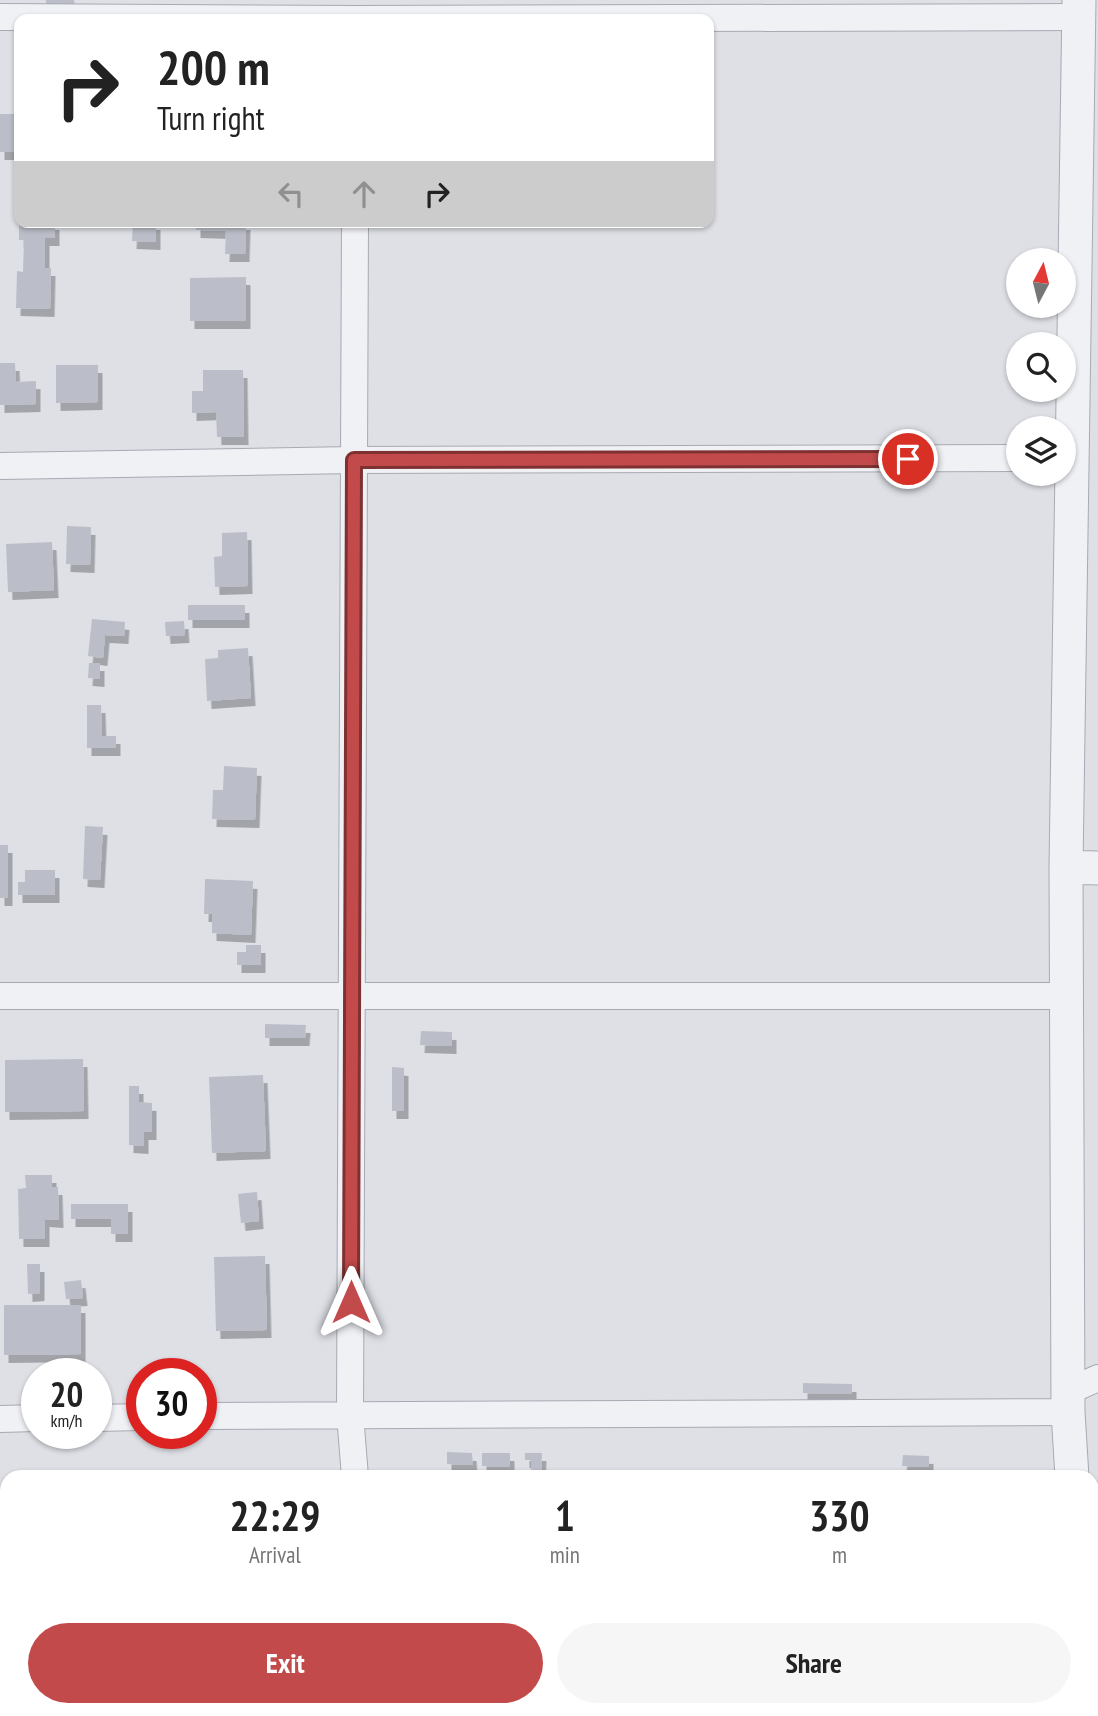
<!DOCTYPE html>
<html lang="en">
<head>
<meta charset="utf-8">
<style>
	:root { --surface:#fff; --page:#f6f6f6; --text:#222; --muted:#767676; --accent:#c34a4b }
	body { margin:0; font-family:"PT Sans Narrow",sans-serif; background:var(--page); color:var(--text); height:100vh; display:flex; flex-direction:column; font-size:26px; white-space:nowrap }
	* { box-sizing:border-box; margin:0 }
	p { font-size:23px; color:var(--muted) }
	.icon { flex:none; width:38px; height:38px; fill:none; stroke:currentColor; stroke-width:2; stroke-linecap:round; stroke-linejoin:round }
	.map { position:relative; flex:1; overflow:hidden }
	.details { position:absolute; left:0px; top:1470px; width:1099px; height:247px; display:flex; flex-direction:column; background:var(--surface); border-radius:21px 21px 0 0; box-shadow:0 2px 5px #0004 }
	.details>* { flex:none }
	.guide { position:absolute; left:14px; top:14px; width:700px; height:214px; border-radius:14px; box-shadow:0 2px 5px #0004; background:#fff; color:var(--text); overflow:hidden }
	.needle { width:46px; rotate:7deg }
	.controls { position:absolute; left:1006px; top:248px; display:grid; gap:14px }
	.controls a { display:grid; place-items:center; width:70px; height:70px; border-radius:50%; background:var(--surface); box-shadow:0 2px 5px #0004; font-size:35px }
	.speed { position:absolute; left:21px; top:1358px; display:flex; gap:14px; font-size:35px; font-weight:700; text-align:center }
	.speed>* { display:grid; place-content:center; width:91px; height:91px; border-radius:50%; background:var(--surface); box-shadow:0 2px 5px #0004; line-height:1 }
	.speed small { font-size:18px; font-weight:400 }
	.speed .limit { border:10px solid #d22; background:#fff; color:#111 }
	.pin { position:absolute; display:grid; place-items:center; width:60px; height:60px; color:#fff; margin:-30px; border:4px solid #fff; border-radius:50%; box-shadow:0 2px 7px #0007 }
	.me { position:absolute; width:77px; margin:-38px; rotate:0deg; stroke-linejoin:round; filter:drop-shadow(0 0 5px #0008) }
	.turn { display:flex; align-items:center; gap:24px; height:147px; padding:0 28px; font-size:32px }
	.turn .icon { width:91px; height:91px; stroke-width:2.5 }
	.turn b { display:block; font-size:49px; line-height:60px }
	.lanes { display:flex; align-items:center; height:66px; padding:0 28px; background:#0003; justify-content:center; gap:35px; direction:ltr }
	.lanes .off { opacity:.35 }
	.eta { display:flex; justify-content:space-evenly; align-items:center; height:119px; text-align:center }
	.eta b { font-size:42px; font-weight:700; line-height:49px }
	.cta { display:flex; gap:14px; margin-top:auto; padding:14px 28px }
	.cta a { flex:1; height:80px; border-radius:42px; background:var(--accent); color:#fff; font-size:28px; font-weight:700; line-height:80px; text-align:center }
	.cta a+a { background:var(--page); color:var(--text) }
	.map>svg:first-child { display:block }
</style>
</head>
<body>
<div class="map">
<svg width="1098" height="1716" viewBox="0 0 1098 1716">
	<defs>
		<filter id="shadow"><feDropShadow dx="4.5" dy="8" stdDeviation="0" flood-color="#0004"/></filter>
	</defs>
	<rect width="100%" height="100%" fill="#dee0e6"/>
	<!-- building -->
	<path fill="#bbbec8" filter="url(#shadow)" d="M46 0H74L75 6 46 7Z
		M0 114H18V152H0Z
		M19 222H55V238H45V268H51L50 309 16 308 17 271 23 272 24 240H19Z
		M133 222H156V242L132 241Z
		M196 222H246L245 254H225L226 231 196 230Z
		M246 277V321H190V278Z
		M0 363H15L16 382 36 381V404L0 405Z
		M56 365H98V402L56 403Z
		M203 370H243L244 437H217L216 412 192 413V391H203Z
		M67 526 91 527 90 565 66 564Z
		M247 532 248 586 215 587 214 557 222 556V533Z
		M52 542 54 590 8 592 6 544Z
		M188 605H245V620H188Z
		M92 619 125 622 124 636 105 635 103 658 88 656Z
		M184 621 185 635 166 636 165 622Z
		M248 648 251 698 207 701 205 659 218 658V650Z
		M89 663H100V679L88 678Z
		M87 705H101L102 736H116V748H87Z
		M224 766 257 768 255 820 212 819 213 790H223Z
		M85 826 103 827 100 880 83 879Z
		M0 845H8V898H0Z
		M25 870H55V895H18V882H25Z
		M205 879 253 881 251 935 212 933V914H204Z
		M246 945H261V965H237V952H246Z
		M265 1024 306 1025 305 1038H265Z
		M421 1031 452 1032V1046L420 1045Z
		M83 1059 84 1111 5 1112V1060Z
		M392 1067 404 1068V1111H392Z
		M263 1075 266 1151 212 1153 209 1077Z
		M129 1086H139V1102L152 1103V1132H144V1146L129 1145Z
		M25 1175H52V1187H58L59 1220 45 1219V1239H19L18 1189 26 1188Z
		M257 1192 259 1221 241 1223 238 1194Z
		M71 1204H128V1234H111V1219H71Z
		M265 1256 267 1330 216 1331 214 1257Z
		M27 1264H40V1293L28 1294Z
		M81 1280 83 1298 66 1299 64 1282Z
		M4 1305H81V1354L4 1355Z
		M803 1383 852 1384V1394L803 1393Z
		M447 1452 472 1453 473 1465 447 1464Z
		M482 1453H510V1467L482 1466Z
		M525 1453H542L541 1477H531V1460H525Z
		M903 1455 929 1456V1467L902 1466Z
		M0 1513H7V1536H0Z
		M1092 1684H1098V1697H1092Z
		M34 1710H54V1716H34Z
		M449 1710H489V1716H449Z
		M744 1710H757V1716H743Z
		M869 1710H889V1716H869Z"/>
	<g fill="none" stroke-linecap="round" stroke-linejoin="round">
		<!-- minor casing -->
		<g stroke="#a7aab3" stroke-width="28">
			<path id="minor" d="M0 17 356 19 1079 17
				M0 466 354 460 1018 458
				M0 996H1065
				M1069 1391 1098 1378
				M201 1416 1068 1412
				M96 1418 142 1417
				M0 1419 37 1418
				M355 1477 350 1414 355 222
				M372 1710 373 1716"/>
		</g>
		<!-- tertiary casing -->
		<g stroke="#a7aab3" stroke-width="35">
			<path id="tertiary" d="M1066 867 1098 868
				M1072 1477 1068 1412 1066 867 1079 0
				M1084 1710V1716"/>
		</g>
		<!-- minor -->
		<use href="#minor" stroke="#f0f1f5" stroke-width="26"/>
		<!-- tertiary -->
		<use href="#tertiary" stroke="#f0f1f5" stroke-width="33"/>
	</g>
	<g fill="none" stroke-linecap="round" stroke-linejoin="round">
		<!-- route casing -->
		<g stroke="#7f3031" stroke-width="18">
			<path id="route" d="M351 1302 354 460 908 459"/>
		</g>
		<!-- route -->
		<use href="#route" stroke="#c34a4b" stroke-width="12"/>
	</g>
</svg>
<div class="controls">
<a><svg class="needle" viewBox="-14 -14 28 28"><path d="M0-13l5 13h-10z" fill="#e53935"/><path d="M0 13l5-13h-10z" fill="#767676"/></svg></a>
<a><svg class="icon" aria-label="search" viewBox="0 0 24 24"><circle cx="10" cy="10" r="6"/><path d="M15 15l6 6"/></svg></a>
<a><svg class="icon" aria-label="layers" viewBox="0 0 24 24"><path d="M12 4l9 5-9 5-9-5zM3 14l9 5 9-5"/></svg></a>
</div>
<div class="speed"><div>20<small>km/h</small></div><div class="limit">30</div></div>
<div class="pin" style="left:908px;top:459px;background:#d93025"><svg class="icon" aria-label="arrive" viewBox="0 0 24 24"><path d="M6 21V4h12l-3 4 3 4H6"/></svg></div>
<svg class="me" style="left:351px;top:1302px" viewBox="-20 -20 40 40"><path d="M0-17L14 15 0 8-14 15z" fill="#c34a4b" stroke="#fff" stroke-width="4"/></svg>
<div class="guide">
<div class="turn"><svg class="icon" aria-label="right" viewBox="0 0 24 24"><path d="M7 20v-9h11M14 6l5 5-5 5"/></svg><div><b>200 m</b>Turn right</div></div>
<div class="lanes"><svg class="icon off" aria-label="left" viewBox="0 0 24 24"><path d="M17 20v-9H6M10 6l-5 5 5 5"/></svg><svg class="icon off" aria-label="ahead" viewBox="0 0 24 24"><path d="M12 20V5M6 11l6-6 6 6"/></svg><svg class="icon" aria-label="right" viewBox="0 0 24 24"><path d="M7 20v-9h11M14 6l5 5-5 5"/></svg></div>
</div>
<section class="details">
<div class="eta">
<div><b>22:29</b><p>Arrival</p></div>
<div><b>1</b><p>min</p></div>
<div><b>330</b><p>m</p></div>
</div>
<div class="cta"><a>Exit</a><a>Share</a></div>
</section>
</div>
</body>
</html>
